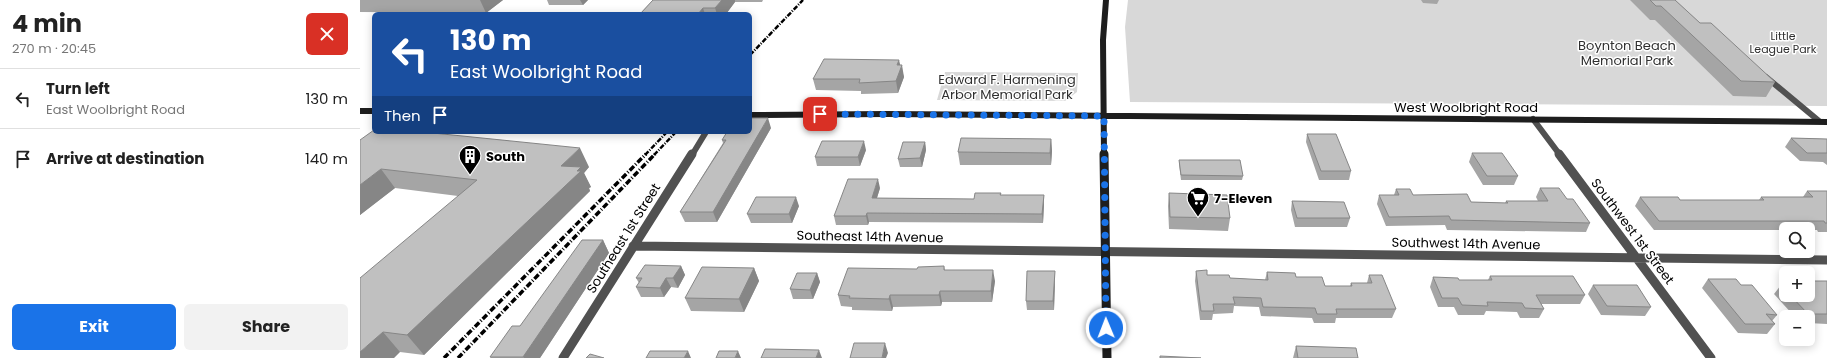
<!DOCTYPE html>
<html lang="en">
<head>
<meta charset="utf-8">
<style>
	:root { --surface:#fff; --page:#f2f2f2; --text:#222; --muted:#767676; --line:#e0e0e0; --accent:#1a73e8 }
	body { margin:0; font-family:Poppins,sans-serif; background:var(--page); color:var(--text); height:100vh; display:flex; flex-direction:column; font-size:15px; white-space:nowrap }
	* { box-sizing:border-box; margin:0 }
	p { font-size:13px; color:var(--muted) }
	.icon { flex:none; width:22px; height:22px; fill:none; stroke:currentColor; stroke-width:2; stroke-linecap:round; stroke-linejoin:round }
	.map { position:relative; flex:1; overflow:hidden }
	.sheet { display:flex; flex-direction:column; background:var(--surface); width:360px }
	.sheet>* { flex:none }
	.banner { position:absolute; left:12px; top:12px; width:380px; height:122px; border-radius:6px; box-shadow:0 2px 10px #0003; background:#1a4fa0; color:#fff; overflow:hidden }
	.tools { position:absolute; left:1419px; top:222px; display:grid; gap:8px }
	.tools a { display:grid; place-items:center; width:36px; height:36px; border-radius:6px; background:var(--surface); box-shadow:0 2px 10px #0003; font-size:20px }
	.pin { position:absolute; display:grid; place-items:center; width:34px; height:34px; color:#fff; margin:-17px; border-radius:8px; box-shadow:0 2px 6px #0006 }
	.me { position:absolute; width:44px; margin:-22px; rotate:359deg; stroke-linejoin:round; filter:drop-shadow(0 0 3px #0008) }
	.turn { display:flex; align-items:center; gap:14px; height:84px; padding:0 12px; font-size:18px }
	.turn .icon { width:52px; height:52px; stroke-width:2.5 }
	.turn b { display:block; font-size:28px; line-height:34px }
	.then { display:flex; align-items:center; height:38px; padding:0 12px; background:#0003; gap:8px; font-size:15px }
	.round { display:grid; place-items:center; flex:none; width:42px; height:42px; border-radius:6px; background:var(--page) }
	.summary { display:flex; align-items:center; justify-content:space-between; height:68px; padding:0 12px }
	h1 { font-size:24px; font-weight:700; line-height:30px }
	.action { display:flex; gap:8px; margin-top:auto; padding:8px 12px }
	.action a { flex:1; height:46px; border-radius:6px; background:var(--accent); color:#fff; font-size:16px; font-weight:700; line-height:46px; text-align:center }
	.action a+a { background:var(--page); color:var(--text) }
	ul { padding:0; list-style:none }
	li { display:flex; align-items:center; gap:12px; height:60px; padding:0 12px; border-top:1px solid var(--line) }
	li div { flex:1 }
	li b { display:block; font-size:15px }
	li em { font-style:normal }
	main { display:flex; flex:1; min-height:0 }
	.map>svg:first-child { display:block }
</style>
</head>
<body>
<main>
<section class="sheet">
<div class="summary"><div><h1>4 min</h1><p>270 m · 20:45</p></div><a class="round" style="background:#d93025;color:#fff"><svg class="icon" aria-label="close" viewBox="0 0 24 24"><path d="M6 6l12 12M18 6L6 18"/></svg></a></div>
<ul>
<li><svg class="icon" aria-label="left" viewBox="0 0 24 24"><path d="M17 20v-9H6M10 6l-5 5 5 5"/></svg><div><b>Turn left</b><p>East Woolbright Road</p></div><em>130 m</em></li>
<li><svg class="icon" aria-label="arrive" viewBox="0 0 24 24"><path d="M6 21V4h12l-3 4 3 4H6"/></svg><div><b>Arrive at destination</b></div><em>140 m</em></li>
</ul>
<div class="action"><a>Exit</a><a>Share</a></div>
</section>
<div class="map">
<svg width="1467" height="358" viewBox="0 0 1467 358">
	<rect width="100%" height="100%" fill="#fff"/>
	<!-- green -->
	<path fill="#d8d8d8" d="M768 0H1467V106L770 102 765 27Z
		M585 72 718 73 717 92 705 101 577 100Z"/>
	<g fill="none" stroke-linecap="round" stroke-linejoin="round">
		<!-- street-far1 -->
		<path stroke="#515151" stroke-width="6" d="M1406 77 1459 121
			M1173 119 1200 155
			M332 155 346 132"/>
		<!-- street -->
		<path stroke="#515151" stroke-width="9" d="M1199 154 1351 358
			M273 246 1467 260
			M203 358 332 154"/>
		<!-- secondary-far1 -->
		<path stroke="#1e1e1e" stroke-width="6" d="M0 111H14
			M390 115 526 114 1467 122
			M744 155 743 40 746 0"/>
		<!-- secondary -->
		<path stroke="#1e1e1e" stroke-width="9" d="M744 154 747 358"/>
		<!-- rail-far1 -->
		<path stroke="#000" stroke-width="2.5" stroke-dasharray="5 1.5 1 1.5" stroke-linecap="butt" d="M390 55 443 0
			M285 155 307 132
			M294 155 316 132"/>
		<!-- rail -->
		<path stroke="#000" stroke-width="3.5" stroke-dasharray="6 2 1 2" stroke-linecap="butt" d="M84 358 286 154
			M98 358 295 154"/>
	</g>
	<!-- wall -->
	<path fill="#a5a5a5" d="M0 0H143L126 13 0 12Z
		M187 0H228L223 5H189Z
		M293 0H403L402 2H375L366 14H280Z
		M1061 0H1079L1077 4 1063 3Z
		M1270 0H1315L1340 23 1415 82 1406 97 1373 96 1295 20H1290Z
		M540 65 544 77 538 93 501 94V91L456 90 453 79Z
		M411 128 357 222H325L320 212 363 143 362 140Z
		M947 134 991 171 989 180H959L946 142Z
		M1431 138 1467 139V165L1463 162 1440 161 1425 147Z
		M691 139 692 151 691 165H600L598 152Z
		M0 140 229 167 224 173 231 187 229 188 230 191 64 355 40 352 0 358 98 196 35 188 0 215Z
		M565 142 566 150 562 167H540L538 159Z
		M506 150 500 166H457L455 157Z
		M1112 153 1158 176 1154 185H1123L1109 162Z
		M819 160 883 176 882 180H821L819 164Z
		M520 188 517 198 614 199 641 193V195H684V204L683 223 509 222 508 225H476L474 216Z
		M1180 188 1207 199 1230 223 1226 232 1087 230 1085 225 1026 226 1017 204 1019 195H1034L1036 189 1053 195 1111 202 1145 203 1146 201H1178L1176 197Z
		M1447 191H1467V232H1458L1457 230H1448V229H1426V230H1294L1275 206 1280 197 1320 200H1399L1401 197H1443Z
		M809 193 870 218 868 231 809 229 808 206Z
		M932 201 990 218 987 227H935L931 210Z
		M439 206 432 223H391L387 214Z
		M243 240 249 253 180 358H131L130 357Z
		M321 266 325 275 318 288 311 287 304 297H281L276 287 279 283 276 278Z
		M584 266 585 270 635 281 632 302H582L581 306 533 307 532 311 492 310V307L481 306 478 295 557 269Z
		M394 268 399 281 384 312 331 311 325 298Z
		M836 271 847 275 870 278 905 280 907 272 936 277 965 286H990L991 283H1007L1009 275 1036 309 1032 318H976L975 323H954L952 318 901 316 899 307 874 306 873 313 853 314 852 320H840L835 281Z
		M457 273 460 282 453 299H433L430 289Z
		M1130 276 1225 295 1220 304H1181L1184 309 1179 318H1160L1157 312 1126 311 1124 315H1098L1094 307H1078L1070 287 1073 277 1099 280H1128Z
		M1348 279 1417 315 1412 321 1415 324 1407 334 1378 333 1342 288Z
		M695 280 694 310H667L666 301Z
		M1467 281V324L1448 323V317H1435L1414 294 1421 285H1426V295H1448Z
		M1233 285 1291 307 1285 316 1241 315 1228 294Z
		M936 346 998 358H933Z"/>
	<!-- shaded-wall -->
	<path fill="#868686" d="M120 0H143L126 13Z
		M220 0H228L223 5Z
		M362 0H375V2L366 14H357L355 8Z
		M343 8 345 14H338Z
		M539 60 541 68 542 65 544 77 538 93 536 81 537 65Z
		M408 118 411 128 357 222 353 212Z
		M691 139 692 151 691 165 690 153Z
		M504 141 506 150 500 166 498 157Z
		M565 142 566 150 562 167 560 158Z
		M220 148 229 167 224 173 231 187 229 188 230 191 64 355 47 335 201 166Z
		M21 169 35 188 0 215V185Z
		M518 179 520 188 514 207 512 198Z
		M684 195V204L683 223 682 214Z
		M436 197 439 206 432 223 429 214Z
		M507 213 509 222 508 225 506 216Z
		M243 240 249 253 180 358H164L163 357Z
		M321 266 325 275 318 288 313 278Z
		M394 268 399 281 384 312 379 299Z
		M633 270 635 281 632 302 631 291Z
		M695 271V280L694 310 693 301Z
		M457 273 460 282 453 299 450 290Z
		M306 278 311 287 304 297 300 288Z
		M580 291 582 302 581 306 579 295Z
		M530 295 533 307 532 311 529 299Z
		M23 332 40 352 34 358H0V352Z
		M525 343 528 353 526 358H522Z
		M459 350 462 358H456Z
		M328 351 331 358H324Z
		M378 351 381 358H375Z"/>
	<!-- building -->
	<path fill="#c0c0c0" stroke="#868686" d="M293 0H362L355 8H343L338 14H280Z
		M1290 0H1315L1340 23H1351L1415 82 1381 81 1301 6H1296Z
		M464 59 539 60 537 65H542L536 81 499 83 500 79H453Z
		M390 118H408L353 212H320L366 140H362L367 132H390Z
		M14 130V132H63L220 148 201 166 221 167 217 171H221L47 335 23 332 0 352V278L117 180 21 169 0 185V140Z
		M947 134H976L991 171H961Z
		M601 138 691 139 690 153 598 152Z
		M1431 138 1467 139V153H1447Z
		M462 141H504L498 157H455Z
		M543 142H565L560 158 538 159Z
		M1112 153H1142L1158 176H1127Z
		M819 160H880L883 176 821 175Z
		M488 179H518L512 198 614 199 615 193H641L640 195H684L682 214 507 213 506 216H474Z
		M1180 188H1199L1207 199H1213L1230 223 1091 220 1089 216 1029 217 1019 195H1039L1036 189H1050L1053 195 1107 194 1111 202 1148 203 1146 201H1188Z
		M1447 191H1467V223H1465L1464 221H1299L1280 197H1318L1320 200H1404L1401 197H1453Z
		M809 193 867 195 870 218 810 217Z
		M396 197H436L429 214H387Z
		M932 201 984 202 990 218H937Z
		M222 240H243L163 357H130L152 326H160Z
		M285 265 321 266 313 278H306L300 288 276 287 282 278H276Z
		M584 266V270H633L631 291H580L579 295H530L529 299 489 298 490 296 478 295 488 268 557 269 558 267Z
		M342 267 394 268 379 299 325 298Z
		M847 270V275H869L870 278 908 280 907 272 935 273 936 277H962L965 286H992L991 283H1012L1009 275H1022L1036 309H976L977 314H957L955 308 903 307 901 298 873 297 875 304H853L854 311H841L836 271Z
		M667 271H695L693 301H666Z
		M437 273H457L450 290 430 289Z
		M1130 276H1213L1225 295H1176L1184 309 1165 308 1162 303 1127 302 1128 306 1102 305 1098 298H1082L1073 277 1098 278 1099 280H1132Z
		M1348 279H1376L1381 285H1392L1417 315 1406 314 1415 324H1385Z
		M1448 281H1467V314H1448L1430 295H1448Z
		M1233 285H1277L1291 307 1247 306Z
		M1421 285H1426V290Z
		M494 343H525L522 358H490Z
		M936 346 996 348 998 358H938Z
		M405 349 459 350 456 358H401Z
		M290 351H328L324 358H286Z
		M359 351H378L375 358H356Z
		M230 354 244 358H226Z
		M800 356 841 358H800Z"/>
	<g fill="none" stroke-linecap="round" stroke-linejoin="round">
		<!-- route -->
		<path stroke="#1a73e8" stroke-width="7" stroke-dasharray="0 12.6" d="M460 114 744 116 746 328"/>
	</g>
	<!-- icons -->
	<defs>
		<g id="building-pin" transform="scale(1.15)"><path d="M0 17L-7.5 6A9.5 9.5 0 1 1 7.5 6Z" fill="#000" stroke="#fff"/><path d="M-4-6H4V6H1V3H-1V6H-4ZM-2.5-4.3h1.7v1.8h-1.7ZM.8-4.3h1.7v1.8H.8ZM-2.5-1h1.7V.8h-1.7ZM.8-1h1.7V.8H.8Z" fill="#fff"/></g>
		<g id="supermarket-pin" transform="scale(1.15)"><path d="M0 17L-7.5 6A9.5 9.5 0 1 1 7.5 6Z" fill="#000" stroke="#fff"/><path d="M-6-5.5h2.5l.6 2H6L4.5 2H-2.5L-4.4-4H-6ZM-1.5 3.2a1.3 1.3 0 1 0 .1 0ZM3 3.2a1.3 1.3 0 1 0 .1 0Z" fill="#fff"/></g>
	</defs>
	<g fill-rule="evenodd">
		<use href="#building-pin" x="110" y="156"/>
		<use href="#supermarket-pin" x="838" y="198"/>
	</g>
	<g text-anchor="middle" stroke-width="3" stroke-linejoin="round" paint-order="stroke">
		<!-- far-park labels -->
		<g font-size="11" fill="#2f2f2f" stroke="#fff">
			<text x="1423" y="40">Little<tspan x="1423" dy="13">League Park</tspan></text>
		</g>
		<!-- park labels -->
		<g font-size="13" fill="#2f2f2f" stroke="#fff">
			<text x="1267" y="50">Boynton Beach<tspan x="1267" dy="15">Memorial Park</tspan></text>
			<text x="647" y="84">Edward F. Harmening<tspan x="647" dy="15">Arbor Memorial Park</tspan></text>
		</g>
		<!-- street labels -->
		<g font-size="13" fill="#000" stroke="#fff">
			<text x="1106" y="112">West Woolbright Road</text>
			<text transform="translate(1273 231) rotate(53)" y="5">Southwest 1st Street</text>
			<text transform="translate(510 236) rotate(1)" y="5">Southeast 14th Avenue</text>
			<text transform="translate(263 238) rotate(-58)" y="5">Southeast 1st Street</text>
			<text transform="translate(1106 243) rotate(1)" y="5">Southwest 14th Avenue</text>
		</g>
		<!-- poi labels -->
		<g font-size="13" font-weight="bold" fill="#000" stroke="#fff" text-anchor="start">
			<text x="126" y="161">South</text>
			<text x="854" y="203">7-Eleven</text>
		</g>
	</g>
</svg>
<div class="tools">
<a><svg class="icon" aria-label="search" viewBox="0 0 24 24"><circle cx="10" cy="10" r="6"/><path d="M15 15l6 6"/></svg></a>
<a>+</a>
<a>−</a>
</div>
<div class="pin" style="left:460px;top:114px;background:#d93025"><svg class="icon" aria-label="arrive" viewBox="0 0 24 24"><path d="M6 21V4h12l-3 4 3 4H6"/></svg></div>
<svg class="me" style="left:746px;top:328px" viewBox="-20 -20 40 40"><circle r="17" fill="#1a73e8" stroke="#fff" stroke-width="3"/><path d="M0-11L8 9 0 5-8 9z" fill="#fff"/></svg>
<div class="banner">
<div class="turn"><svg class="icon" aria-label="left" viewBox="0 0 24 24"><path d="M17 20v-9H6M10 6l-5 5 5 5"/></svg><div><b>130 m</b>East Woolbright Road</div></div>
<div class="then">Then<svg class="icon" aria-label="arrive" viewBox="0 0 24 24"><path d="M6 21V4h12l-3 4 3 4H6"/></svg></div>
</div>
</div>
</main>
</body>
</html>
